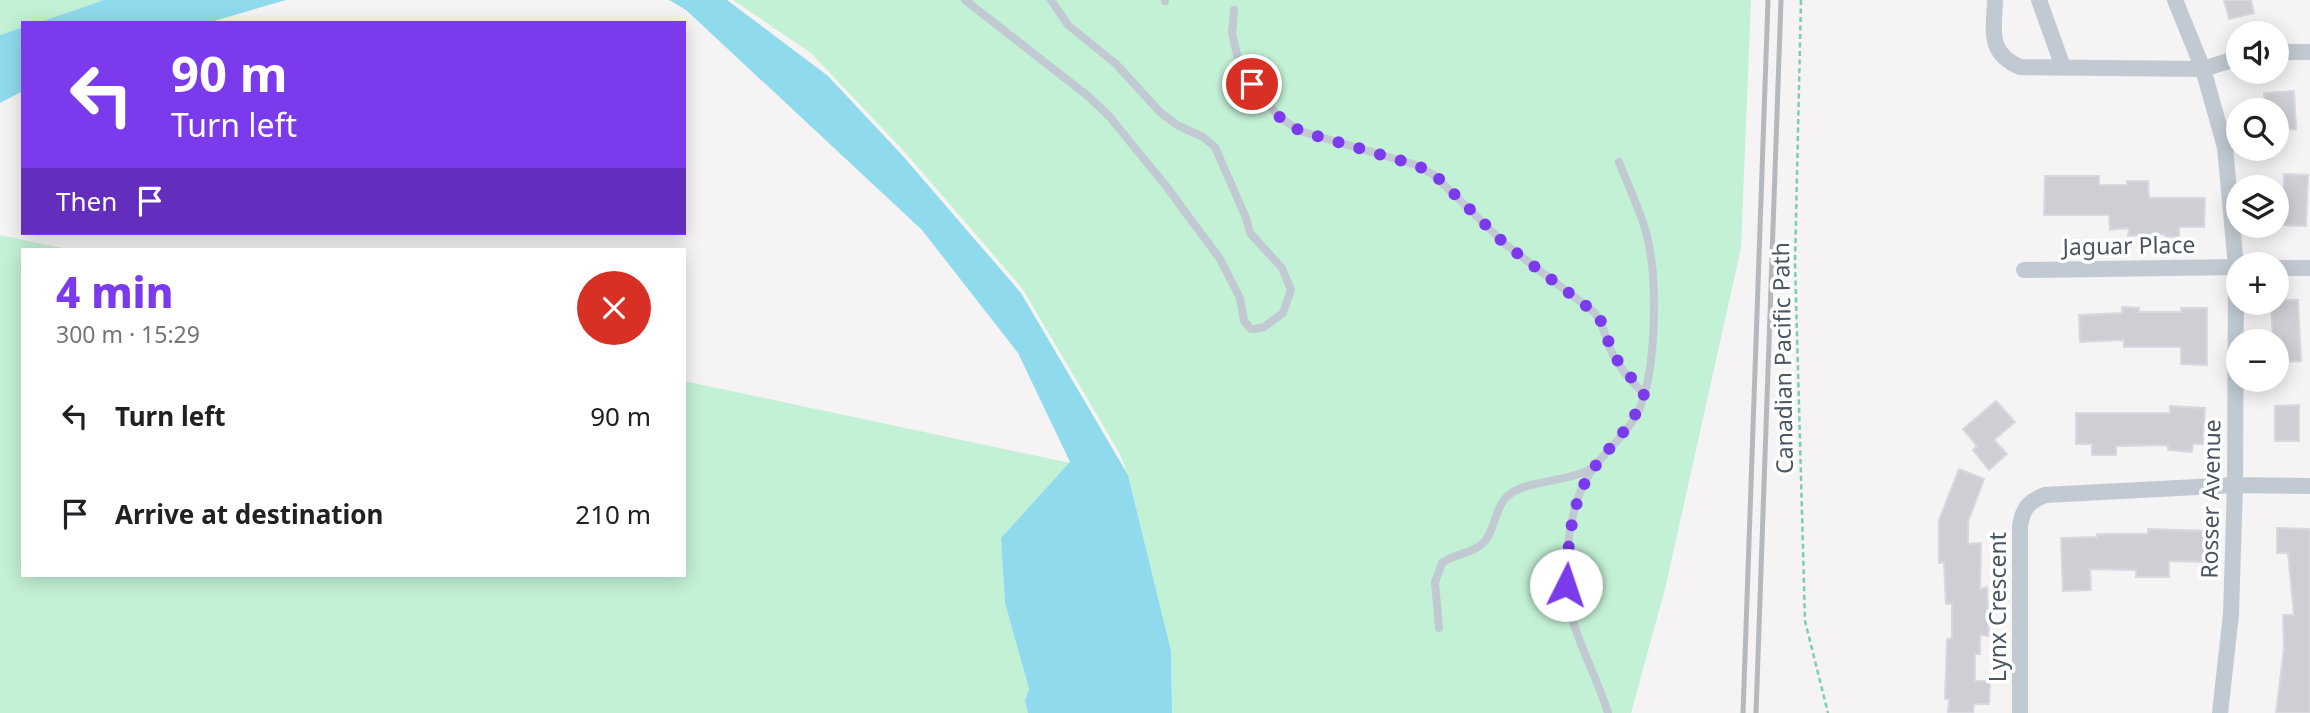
<!DOCTYPE html>
<html lang="en">
<head>
<meta charset="utf-8">
<style>
	:root { --surface:#fff; --page:#f6f6f6; --text:#202124; --muted:#757577; --accent:#7c3aed }
	body { margin:0; font-family:"Noto Sans",sans-serif; background:var(--page); color:var(--text); height:100vh; display:flex; flex-direction:column; font-size:26px; white-space:nowrap }
	* { box-sizing:border-box; margin:0 }
	p { font-size:23px; color:var(--muted) }
	.icon { flex:none; width:38px; height:38px; fill:none; stroke:currentColor; stroke-width:2; stroke-linecap:round; stroke-linejoin:round }
	.map { position:relative; flex:1; overflow:hidden }
	.panel { position:absolute; left:21px; top:248px; width:665px; height:329px; display:flex; flex-direction:column; background:var(--surface); border-radius:0px; box-shadow:0 4px 18px #0003 }
	.panel>* { flex:none }
	.guide { position:absolute; left:21px; top:21px; width:665px; height:214px; border-radius:0px; box-shadow:0 4px 18px #0003; background:#7c3aed; color:#fff; overflow:hidden }
	.fabs { position:absolute; left:2226px; top:21px; display:grid; gap:14px }
	.fabs a { display:grid; place-items:center; width:63px; height:63px; border-radius:50%; background:var(--surface); box-shadow:0 4px 18px #0003; font-size:35px }
	.pin { position:absolute; display:grid; place-items:center; width:60px; height:60px; color:#fff; margin:-30px; border:4px solid #fff; border-radius:50%; box-shadow:0 2px 7px #0007 }
	.me { position:absolute; width:77px; margin:-38px; rotate:4deg; stroke-linejoin:round; filter:drop-shadow(0 0 5px #0008) }
	.turn { display:flex; align-items:center; gap:24px; height:147px; padding:0 35px; font-size:32px }
	.turn .icon { width:91px; height:91px; stroke-width:2.5 }
	.turn b { display:block; font-size:49px; line-height:60px }
	.then { display:flex; align-items:center; height:66px; padding:0 35px; background:#0003; gap:14px; font-size:26px }
	.round { display:grid; place-items:center; flex:none; width:74px; height:74px; border-radius:37px; background:var(--page) }
	.summary { display:flex; align-items:center; justify-content:space-between; height:119px; padding:0 35px }
	h1 { font-size:42px; font-weight:800; line-height:52px; color:var(--accent) }
	ul { padding:0; list-style:none }
	li { display:flex; align-items:center; gap:21px; height:98px; padding:0 35px }
	li div { flex:1 }
	li b { display:block; font-size:26px }
	li em { font-style:normal }
	.map>svg:first-child { display:block }
</style>
</head>
<body>
<div class="map">
<svg width="2310" height="713" viewBox="0 0 2310 713">
	<rect width="100%" height="100%" fill="#f5f3f3"/>
	<!-- green -->
	<path fill="#c3f1d5" d="M0 0H104L37 23H23V27L0 35Z
		M733 0H1751L1741 248 1665 589 1631 713H1172L1171 651 1128 475 1120 454 1022 288 903 150 811 53Z
		M0 235 71 250H23V576H684V381L1070 463 1001 538 1005 603 1029 689 1025 701 1028 713H0Z"/>
	<!-- water -->
	<path fill="#90daee" d="M104 0H286L207 23H37Z
		M669 0H727L828 76 902 155 1021 293 1128 475 1171 651 1172 713H1028L1025 701 1029 689 1005 603 1001 538 1070 462 1018 353 922 230 686 10Z
		M23 27V91L0 103V35Z"/>
	<!-- building -->
	<path fill="#cdcfd5" stroke="#d7d9de" stroke-width="2" d="M2224 0H2251L2254 13 2229 19Z
		M2294 91 2296 129 2277 130V110H2265L2264 93Z
		M2284 174 2308 175 2306 226 2283 225Z
		M2045 176H2099V185H2127V181H2148L2149 198H2205L2204 227H2179V237H2165V234L2128 236 2129 228 2110 230 2109 215H2044Z
		M2277 300H2298L2301 361 2277 362V341H2273L2271 303H2277Z
		M2122 307 2139 308V312H2181V308H2207V365L2181 364V347H2124V340L2080 342 2079 315 2122 313Z
		M1996 401 2015 422 1994 440 2007 454 1989 470 1973 450 1977 446 1963 429Z
		M2299 405V441H2275V406Z
		M2170 406 2205 408 2203 444H2193L2192 452 2168 450V445L2116 446V455H2092V444H2076V413H2170Z
		M1959 469 1984 479 1968 522V544L1981 543 1980 589 1987 587 1989 636 1980 635V654H1975V681H1990L1989 704H1974L1973 713H1948L1949 699H1945L1947 639 1952 638V604H1946L1944 563H1939V520Z
		M2277 528 2310 529V713H2276L2284 648 2283 615H2294L2288 553H2277Z
		M2148 529 2209 531 2208 562 2169 561V577H2136V570L2090 569 2091 590 2063 591 2061 538 2097 537V534H2148Z"/>
	<g fill="none" stroke-linecap="round" stroke-linejoin="round">
		<!-- path -->
		<path stroke="#7ad0a6" stroke-width="2.5" stroke-dasharray="5 3.5" stroke-linecap="butt" d="M1801 0 1795 262 1805 621 1828 713"/>
		<!-- service -->
		<path stroke="#c1cad2" stroke-width="8" d="M965 0 1088 96 1109 116 1166 186 1220 259 1240 298 1244 321 1251 329H1255L1264 327 1283 313 1291 290 1282 268 1250 233 1246 218 1215 147 1203 137 1177 125 1160 112 1116 64 1068 25 1051 0
			M1165 0V1
			M1234 10 1232 33 1240 68 1278 116 1300 131 1416 165 1434 175 1505 244 1594 312C1604 323 1604 335 1610 348 1617 366 1631 381 1644 394
			M1439 628 1435 582 1442 563C1455 553 1474 554 1485 541 1496 527 1495 505 1510 494 1529 480 1569 482 1592 468
			M1608 713C1596 673 1566 623 1566 582 1566 548 1571 502 1590 473 1605 451 1627 435 1639 410 1657 369 1658 275 1646 232 1639 208 1628 185 1619 162"/>
		<!-- minor -->
		<path stroke="#c1cad2" stroke-width="16" d="M1995 0C1994 30 1987 53 2020 67L2203 69 2238 58
			M2039 0 2063 67
			M2175 0 2203 69 2225 147 2236 267 2235 485 2231 614 2220 713
			M2277 52H2310
			M2277 268H2310
			M2024 270 2238 267
			M2020 713V526C2023 508 2028 502 2045 495L2235 485 2310 486"/>
		<!-- rail -->
		<path stroke="#b5b8bd" stroke-width="5" d="M1743 713 1768 0
			M1756 713 1781 0"/>
	</g>
	<g fill="none" stroke-linecap="round" stroke-linejoin="round">
		<!-- route -->
		<path stroke="#7c3aed" stroke-width="12" stroke-dasharray="0 21.6" d="M1252 84 1278 116 1300 131 1416 165 1434 174 1505 244 1594 312 1600 319 1614 356 1644 394C1632 431 1609 444 1590 474 1570 505 1568 549 1566 585"/>
	</g>
	<g text-anchor="middle" stroke-width="7" stroke-linejoin="round" paint-order="stroke">
		<!-- street labels -->
		<g font-size="23" fill="#4a5661" stroke="#fff">
			<text transform="translate(2129 246) rotate(-1)" y="8">Jaguar Place</text>
			<text transform="translate(1783 358) rotate(-91)" y="8">Canadian Pacific Path</text>
			<text transform="translate(2211 499) rotate(-89)" y="8">Rosser Avenue</text>
			<text transform="translate(1998 607) rotate(-90)" y="8">Lynx Crescent</text>
		</g>
	</g>
</svg>
<div class="fabs">
<a><svg class="icon" aria-label="sound" viewBox="0 0 24 24"><path d="M4 9h4l5-4v14l-5-4H4zM17 9q2 3 0 6"/></svg></a>
<a><svg class="icon" aria-label="search" viewBox="0 0 24 24"><circle cx="10" cy="10" r="6"/><path d="M15 15l6 6"/></svg></a>
<a><svg class="icon" aria-label="layers" viewBox="0 0 24 24"><path d="M12 4l9 5-9 5-9-5zM3 14l9 5 9-5"/></svg></a>
<a>+</a>
<a>−</a>
</div>
<div class="pin" style="left:1252px;top:84px;background:#d93025"><svg class="icon" aria-label="arrive" viewBox="0 0 24 24"><path d="M6 21V4h12l-3 4 3 4H6"/></svg></div>
<svg class="me" style="left:1566px;top:585px" viewBox="-20 -20 40 40"><circle r="19" fill="#fff"/><path d="M0-13L10 11 0 6-10 11z" fill="#7c3aed"/></svg>
<div class="guide">
<div class="turn"><svg class="icon" aria-label="left" viewBox="0 0 24 24"><path d="M17 20v-9H6M10 6l-5 5 5 5"/></svg><div><b>90 m</b>Turn left</div></div>
<div class="then">Then<svg class="icon" aria-label="arrive" viewBox="0 0 24 24"><path d="M6 21V4h12l-3 4 3 4H6"/></svg></div>
</div>
<section class="panel">
<div class="summary"><div><h1>4 min</h1><p>300 m · 15:29</p></div><a class="round" style="background:#d93025;color:#fff"><svg class="icon" aria-label="close" viewBox="0 0 24 24"><path d="M6 6l12 12M18 6L6 18"/></svg></a></div>
<ul>
<li><svg class="icon" aria-label="left" viewBox="0 0 24 24"><path d="M17 20v-9H6M10 6l-5 5 5 5"/></svg><div><b>Turn left</b></div><em>90 m</em></li>
<li><svg class="icon" aria-label="arrive" viewBox="0 0 24 24"><path d="M6 21V4h12l-3 4 3 4H6"/></svg><div><b>Arrive at destination</b></div><em>210 m</em></li>
</ul>
</section>
</div>
</body>
</html>
